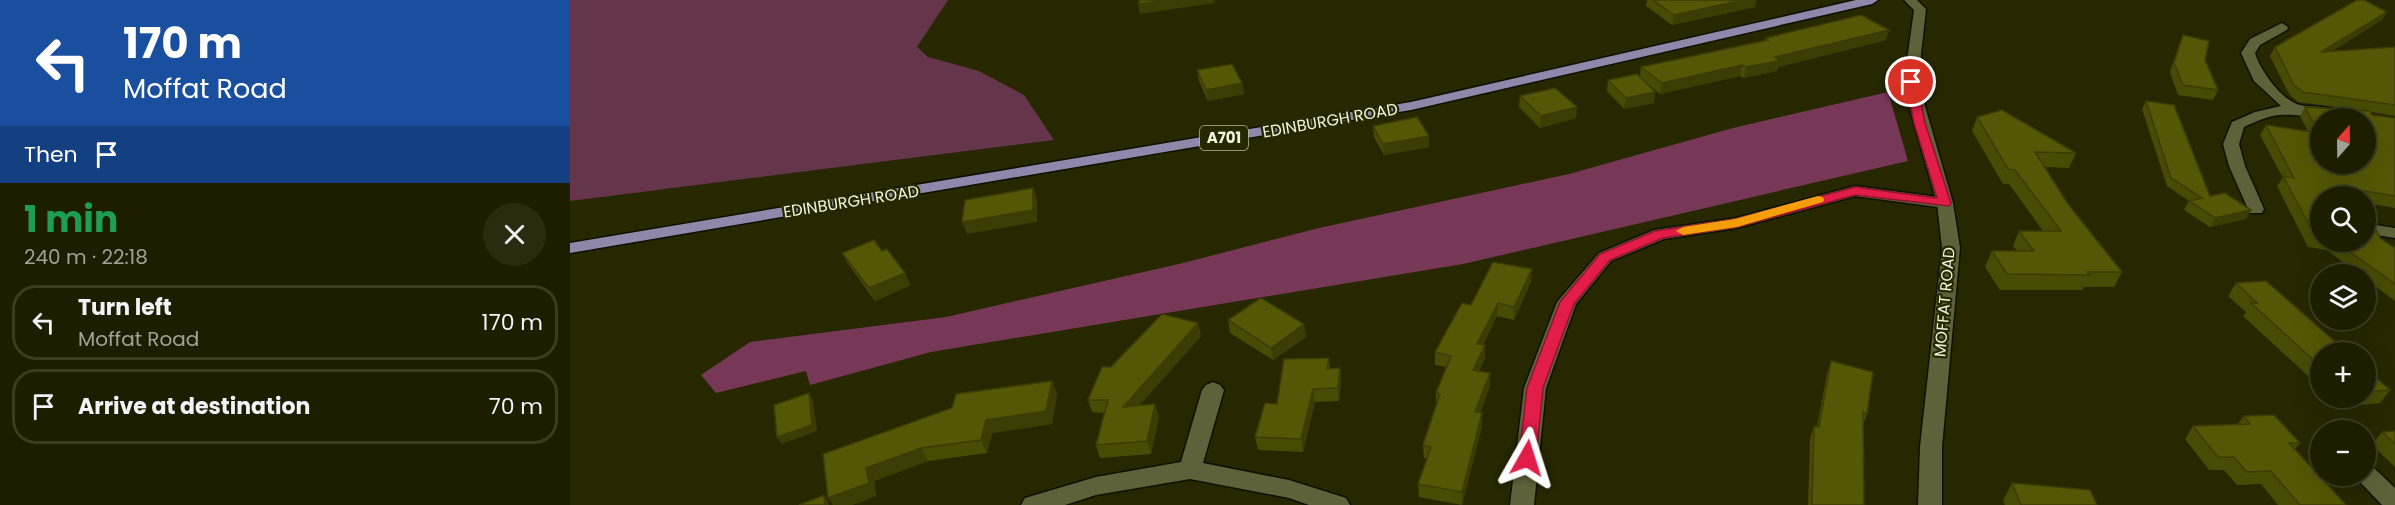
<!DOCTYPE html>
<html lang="en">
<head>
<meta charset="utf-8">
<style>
	:root { --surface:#1d1e00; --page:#2a2b0f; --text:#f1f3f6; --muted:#a0a299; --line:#3b3c22 }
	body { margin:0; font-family:Poppins,sans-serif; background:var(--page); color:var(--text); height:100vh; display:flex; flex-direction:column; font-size:22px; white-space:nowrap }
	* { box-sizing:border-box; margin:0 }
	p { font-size:20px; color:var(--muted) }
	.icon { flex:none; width:33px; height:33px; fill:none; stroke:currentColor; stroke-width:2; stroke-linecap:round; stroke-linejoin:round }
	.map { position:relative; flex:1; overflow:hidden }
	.side { display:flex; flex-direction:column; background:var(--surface); width:570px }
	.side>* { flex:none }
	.banner { background:#1a4fa0; color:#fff; overflow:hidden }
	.needle { width:39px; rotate:20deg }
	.controls { position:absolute; left:1740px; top:108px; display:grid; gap:12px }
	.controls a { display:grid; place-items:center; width:66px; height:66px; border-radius:50%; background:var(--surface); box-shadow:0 6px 24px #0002,0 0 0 2px var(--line); font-size:30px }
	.pin { position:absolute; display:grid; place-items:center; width:51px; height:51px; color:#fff; margin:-26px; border:3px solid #fff; border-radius:50%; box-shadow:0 2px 6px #0007 }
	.me { position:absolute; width:66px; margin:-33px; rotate:6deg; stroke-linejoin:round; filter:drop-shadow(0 0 4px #0008) }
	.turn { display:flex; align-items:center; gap:21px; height:126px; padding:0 24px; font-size:27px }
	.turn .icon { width:78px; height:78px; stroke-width:2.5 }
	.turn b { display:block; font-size:42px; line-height:51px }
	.then { display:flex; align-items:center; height:57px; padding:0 24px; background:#0003; gap:12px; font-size:22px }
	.round { display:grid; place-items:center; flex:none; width:63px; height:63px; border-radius:32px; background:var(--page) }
	.overview { display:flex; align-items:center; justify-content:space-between; height:102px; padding:0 24px }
	h1 { font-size:36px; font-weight:700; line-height:45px; color:#1e9e55 }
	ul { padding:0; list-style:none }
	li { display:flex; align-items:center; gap:18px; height:75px; margin:0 12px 9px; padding:0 12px; border:3px solid var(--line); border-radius:24px }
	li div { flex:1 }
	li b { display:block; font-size:22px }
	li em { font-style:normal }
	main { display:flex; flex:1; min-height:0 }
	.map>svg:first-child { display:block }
</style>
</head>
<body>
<main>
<section class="side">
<div class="banner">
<div class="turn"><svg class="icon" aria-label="left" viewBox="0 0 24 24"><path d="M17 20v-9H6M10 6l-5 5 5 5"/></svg><div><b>170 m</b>Moffat Road</div></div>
<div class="then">Then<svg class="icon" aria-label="arrive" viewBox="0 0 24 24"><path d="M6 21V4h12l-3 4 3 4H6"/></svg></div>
</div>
<div class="overview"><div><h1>1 min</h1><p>240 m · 22:18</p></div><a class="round"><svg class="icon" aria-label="close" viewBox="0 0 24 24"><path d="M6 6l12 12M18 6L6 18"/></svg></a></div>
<ul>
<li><svg class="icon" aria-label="left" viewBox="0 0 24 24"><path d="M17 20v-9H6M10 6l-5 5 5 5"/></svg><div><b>Turn left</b><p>Moffat Road</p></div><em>170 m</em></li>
<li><svg class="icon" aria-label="arrive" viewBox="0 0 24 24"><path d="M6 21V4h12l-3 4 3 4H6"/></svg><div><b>Arrive at destination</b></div><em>70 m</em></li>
</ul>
</section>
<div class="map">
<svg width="1825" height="505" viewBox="0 0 1825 505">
	<rect width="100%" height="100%" fill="#272800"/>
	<!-- green -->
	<path fill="#65354b" d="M0 0H378L347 47 358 57 409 71 454 95 484 140 0 201Z"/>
	<!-- forest -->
	<path fill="#763856" d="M1318 92 1338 161 893 264 361 352 240 385 236 371 146 393 131 375 180 342 376 317 613 263 749 228 999 174 1163 128Z"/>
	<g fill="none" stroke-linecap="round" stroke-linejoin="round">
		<!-- street casing -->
		<g stroke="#101000" stroke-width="3">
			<path id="street" d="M1712 23 1718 27 1717 30 1690 45 1685 53C1690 70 1712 101 1730 105 1741 108 1758 104 1766 113 1759 121 1724 113 1710 115 1697 116 1685 122 1674 127L1669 144 1675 166 1694 209 1692 213H1680L1678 209 1659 166 1653 144 1662 122 1685 112 1711 106 1684 81 1671 53 1680 39Z
				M1285 186 1375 198 1383 203 1375 208 1285 196 1167 228 1094 239 1041 261 1006 304 976 388 964 505H940L954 388 987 302 1029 253 1084 230 1166 218Z
				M1806 225 1825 228V238L1800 234 1797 230 1800 226Z
				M643 382 650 385 654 390 633 463 719 480 776 498 780 505H739L719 498 620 479 526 495 495 505H451L455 498 526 477 611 462 632 390 636 385Z
				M1796 465 1804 468 1825 488V505H1812L1788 480 1785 476H1796Z"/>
		</g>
		<!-- secondary casing -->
		<g stroke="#101000" stroke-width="3">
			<path id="secondary" d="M1334 0H1347L1356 9 1348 82 1383 203 1390 248 1372 447V505H1348L1350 447 1372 248 1367 203 1336 95 1334 82 1344 10Z"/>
		</g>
		<!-- primary casing -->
		<g stroke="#101000" stroke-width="3">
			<path id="primary" d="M1286 0H1308L1302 4 841 110 0 253V243L841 102Z"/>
		</g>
		<!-- street -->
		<use href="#street" fill="#5f613a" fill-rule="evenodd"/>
		<!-- secondary -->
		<use href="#secondary" fill="#5f613a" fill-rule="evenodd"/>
		<!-- primary -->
		<use href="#primary" fill="#9087ab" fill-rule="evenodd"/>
	</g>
	<!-- wall -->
	<path fill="#484b04" d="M1077 0H1186L1185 7 1102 25 1076 6Z
		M1817 12 1812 20 1762 51 1825 47V116L1801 112 1802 115 1825 118V208L1796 203V196H1750V242H1796L1811 239 1825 248V301L1796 279V274H1789L1757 250 1738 247 1707 186 1713 178 1690 135 1696 125 1738 131 1730 116 1735 107 1780 109 1728 102 1719 94 1700 56 1705 47Z
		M1319 30 1316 40 1208 67 1207 71 1174 78 1170 76 1090 94 1071 78 1084 103 1054 109 1037 91 1038 80 1070 77 1071 67 1195 40 1196 38Z
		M1613 35 1635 60 1648 90 1643 100 1608 95 1600 72 1609 44Z
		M627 70 672 83 674 94 638 101 629 81Z
		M950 96 1006 118 970 128 949 107Z
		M1576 101 1640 196 1681 210 1676 219 1640 227 1614 210 1619 201 1597 186 1572 109Z
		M1407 117 1506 153 1499 168 1474 167 1498 204 1552 272 1544 287H1514L1512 290H1430L1415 267 1422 251H1447L1443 246 1449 231H1473L1439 184H1433L1402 131Z
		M803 126 859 136V147L814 155 804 137Z
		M272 253 341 285 305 301 279 265Z
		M961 282 944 320 927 316 913 345H915V358L909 371 920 386 910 413H912V426L892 505 849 497 848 484 857 459 854 458 853 445 866 405V393L876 367 865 365V352L901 305Z
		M1666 283 1750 352V385H1748L1673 316 1676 312 1658 296Z
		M658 320 734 324 736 337 703 360 660 333Z
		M631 336 569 405 589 417 581 454 530 458 526 445 534 413 522 412 518 400 541 367Z
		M759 358 760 369 770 368 771 381 769 401 745 402 733 452 688 450 685 437 707 404Z
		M1261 361 1297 414 1293 425 1294 505H1238L1240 439 1244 426 1247 427 1257 374Z
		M1796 369 1820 390 1810 403 1779 406 1770 398H1796Z
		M487 393 482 424 422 433 417 453 358 461 304 481 306 496 282 505H263L258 498 382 408Z
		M1674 416 1730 443 1725 449 1776 505H1708L1691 484 1667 485 1654 470H1639L1615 439 1623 426 1668 424Z
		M1825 431V467L1802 445 1812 432Z
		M1442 483 1527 505H1435L1433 501Z"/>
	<!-- shaded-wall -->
	<path fill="#3b3d04" d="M596 0H644L645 3 570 14 568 4Z
		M1173 0H1186L1185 7 1102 25 1104 15Z
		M1817 12 1812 20 1746 61 1751 52Z
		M1319 30 1316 40 1208 67 1207 71 1174 78 1176 67 1205 57Z
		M1172 65 1170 76 1090 94 1092 83Z
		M672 83 674 94 638 101 636 90Z
		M1085 92 1084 103 1054 109 1056 98Z
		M1007 107 1006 118 970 128 971 116Z
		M859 136V147L814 155 813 144Z
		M463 188 467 200V222L397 234 392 222Z
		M1681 210 1676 219 1640 227 1645 218Z
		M962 269 961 282 944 320V307Z
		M335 273 341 285 305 301 299 288Z
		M928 303 927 316 908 356 907 344Z
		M628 323 631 336 557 420 553 407Z
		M734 324 736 337 703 360 701 348Z
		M915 345V358L903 383V370Z
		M770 368 771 381 769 401 768 388Z
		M920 373V386L905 425V412Z
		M482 381 487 393 482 424 422 433 417 453 411 440 416 420Z
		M743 389 745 402 733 452 731 439Z
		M239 393 243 400 247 431 211 444 207 437Z
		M585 404 589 417 581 454 577 441Z
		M912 413V426L892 505V492Z
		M351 448 358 461 304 481 306 496 282 505H263L258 498 296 468Z
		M254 495 258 502 259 505H255Z"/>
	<!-- building -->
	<path fill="#545705" stroke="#3b3d04" stroke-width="1.5" fill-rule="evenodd" d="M570 0H596L568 4Z
		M1083 0H1173L1104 15Z
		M1787 0H1794L1817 12 1751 52 1825 47V105L1733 92 1724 85 1705 47Z
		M1291 15 1319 30 1205 57 1209 61 1176 67 1172 65 1092 83 1071 67 1198 40 1196 38Z
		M1613 35 1639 41 1635 60 1648 90 1613 85 1604 63Z
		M662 64 672 83 636 90 627 70Z
		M1067 74 1085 92 1056 98 1038 80Z
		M985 88 1007 107 971 116 950 96Z
		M1576 101 1604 105 1640 196 1655 193 1681 210 1645 218 1619 201 1632 198 1601 178Z
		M1735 107 1800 111 1802 115 1825 118V196L1782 189 1786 196H1750V237L1745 236 1713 176 1724 178 1696 125 1749 133ZM1750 118H1796V164H1750Z
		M1432 110 1506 153 1465 152 1498 204 1552 272H1517L1520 275 1437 274 1422 251H1464L1449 231H1491L1445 170 1438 169 1407 117Z
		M847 117 859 136 813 144 803 126Z
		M463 188V210L392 222 395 200Z
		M1796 212 1811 239 1825 248V284L1766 242H1796Z
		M304 240 312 251 317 249 335 273 299 288 272 253Z
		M923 262 962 269 944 307 928 303 907 344 915 345 903 370 920 373 905 412 912 413 892 492 848 484 861 447 853 445 870 394 866 393 881 356 865 352 892 303 901 305Z
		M1696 281 1777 352H1750V366L1681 303H1687L1666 283Z
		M691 298 734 324 701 348 658 320Z
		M592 314 628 323 553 407 585 404 577 441 526 445 538 400H518L532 367H541Z
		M759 358 757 369 770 368 768 388 743 389 731 439 685 437 695 403 707 404 714 359Z
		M1261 361 1303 372 1297 414 1293 412 1294 505H1242L1244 426 1249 427Z
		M1796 369 1820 390 1796 392Z
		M482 381 476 411 416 420 411 440 351 448 296 468 299 483 258 498 253 454 382 408 386 394Z
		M239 393 242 425 207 437 204 405Z
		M1704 415 1730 443H1719L1776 505H1730L1701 471 1677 472 1664 457H1648L1623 426 1680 424 1674 416Z
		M1825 431V444L1812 432Z
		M1442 483 1520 490 1527 505H1451Z
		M254 495 255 505H229Z"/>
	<!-- route -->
	<path fill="#e11d48" stroke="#92132f" stroke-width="1.5" d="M1341 79 1347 82 1355 123 1381 203 1379 206 1285 195 1167 227 1093 238 1040 260 1004 304 973 388 966 458 963 463 957 465 951 463 949 458 957 388 990 302 1030 254 1085 231 1166 219 1285 187 1367 198 1344 123 1336 82Z"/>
	<!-- slow -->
	<path fill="#f59e0b" d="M1248 196 1253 197 1254 200 1253 202 1167 227 1113 235 1106 231 1113 227 1165 219Z"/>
	<g text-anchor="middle" stroke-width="4.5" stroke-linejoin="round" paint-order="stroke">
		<!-- shield labels -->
		<rect fill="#272800" stroke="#b5b79b" stroke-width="1.5" x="630" y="126" width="48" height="24" rx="4.5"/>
		<g font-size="15" font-weight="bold" fill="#f2f4de">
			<text x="654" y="143">A701</text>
		</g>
		<!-- street labels -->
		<g font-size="16" fill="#f2f4de" stroke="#272800">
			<text transform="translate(760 120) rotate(-10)" y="6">EDINBURGH ROAD</text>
			<text transform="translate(281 201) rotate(-9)" y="6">EDINBURGH ROAD</text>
			<text transform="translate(1374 302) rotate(-85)" y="6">MOFFAT ROAD</text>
		</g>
	</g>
</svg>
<div class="controls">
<a><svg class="needle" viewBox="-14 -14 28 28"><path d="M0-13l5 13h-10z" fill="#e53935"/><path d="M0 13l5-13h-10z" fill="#a0a299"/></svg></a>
<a><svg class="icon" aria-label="search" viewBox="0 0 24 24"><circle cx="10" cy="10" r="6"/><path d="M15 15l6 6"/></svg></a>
<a><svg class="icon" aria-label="layers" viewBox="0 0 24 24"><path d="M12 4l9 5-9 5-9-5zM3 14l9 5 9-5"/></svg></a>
<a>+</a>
<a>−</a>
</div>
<div class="pin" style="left:1341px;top:82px;background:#d93025"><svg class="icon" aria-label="arrive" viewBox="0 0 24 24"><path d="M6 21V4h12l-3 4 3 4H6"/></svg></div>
<svg class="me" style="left:957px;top:458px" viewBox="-20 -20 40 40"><path d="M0-17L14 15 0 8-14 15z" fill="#e11d48" stroke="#fff" stroke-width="4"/></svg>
</div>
</main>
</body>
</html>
